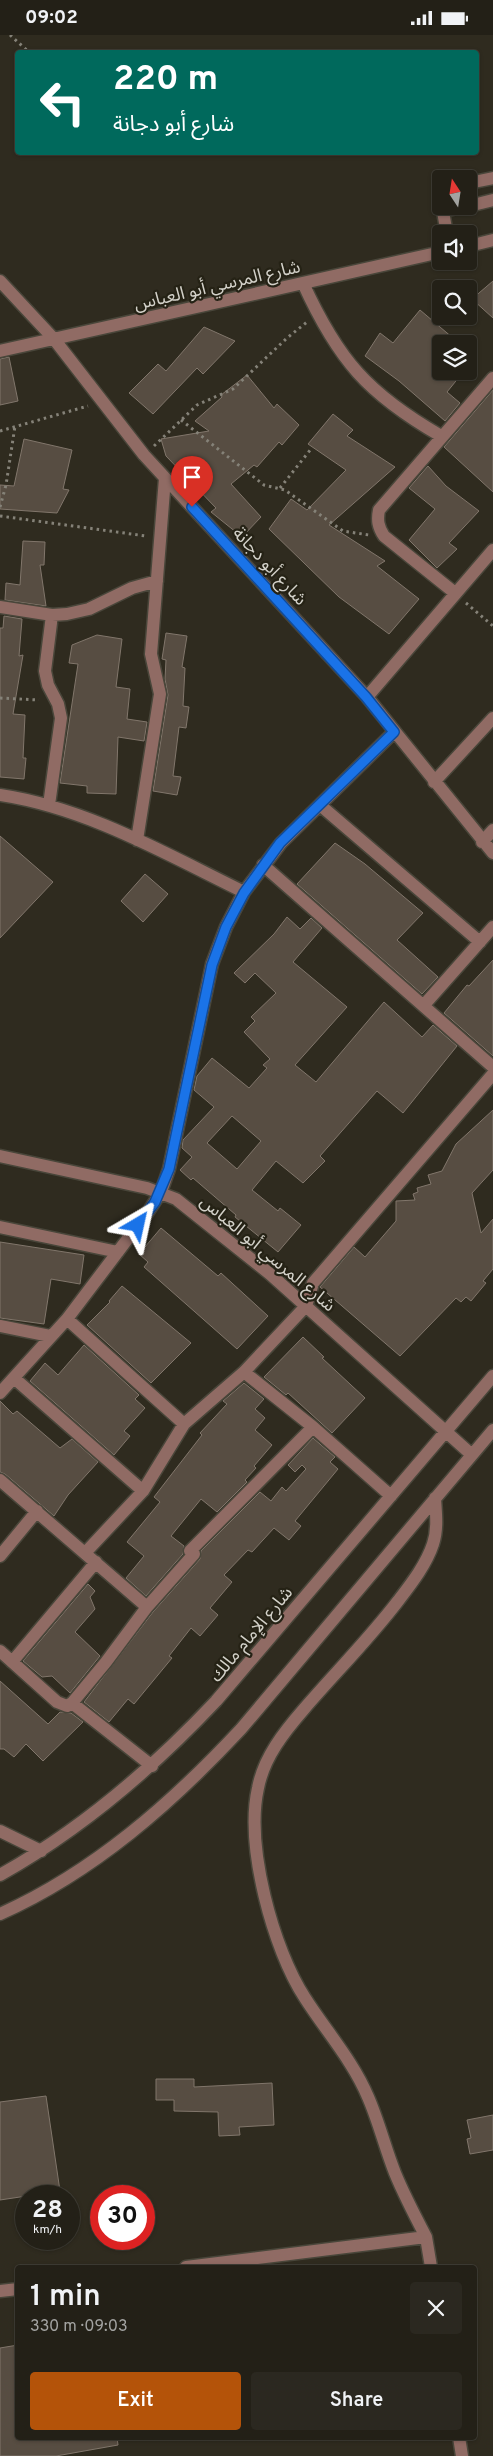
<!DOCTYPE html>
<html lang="en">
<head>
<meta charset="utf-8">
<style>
	:root { --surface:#232017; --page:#2b2820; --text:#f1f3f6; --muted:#a3a3a1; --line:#403e36; --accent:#b45309 }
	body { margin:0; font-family:Overpass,"Noto Sans Arabic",sans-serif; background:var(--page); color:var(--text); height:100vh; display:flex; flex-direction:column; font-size:19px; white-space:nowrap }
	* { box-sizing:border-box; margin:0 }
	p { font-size:16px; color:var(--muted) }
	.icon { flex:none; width:28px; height:28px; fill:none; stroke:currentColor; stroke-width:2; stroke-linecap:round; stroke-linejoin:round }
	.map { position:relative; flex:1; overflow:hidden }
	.panel { position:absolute; left:15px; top:2230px; width:462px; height:175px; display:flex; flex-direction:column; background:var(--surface); border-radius:5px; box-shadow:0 1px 4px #0004,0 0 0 1px var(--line) }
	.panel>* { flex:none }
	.banner { position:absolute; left:15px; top:15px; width:464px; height:105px; border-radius:5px; box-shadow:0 1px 4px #0004,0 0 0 1px var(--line); background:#00695c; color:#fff; overflow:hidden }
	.needle { width:32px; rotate:348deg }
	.fabs { position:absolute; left:432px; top:135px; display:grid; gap:10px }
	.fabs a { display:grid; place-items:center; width:45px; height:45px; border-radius:5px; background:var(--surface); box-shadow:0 1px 4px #0004,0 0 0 1px var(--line); font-size:25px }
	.speed { position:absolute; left:15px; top:2150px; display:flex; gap:10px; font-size:25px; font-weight:700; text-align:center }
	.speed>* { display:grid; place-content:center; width:65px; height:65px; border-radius:50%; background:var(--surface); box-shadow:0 1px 4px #0004,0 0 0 1px var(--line); line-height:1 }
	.speed small { font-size:12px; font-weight:400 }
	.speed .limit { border:8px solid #d22; background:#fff; color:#111 }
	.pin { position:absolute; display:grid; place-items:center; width:42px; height:42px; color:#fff; margin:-51px -21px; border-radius:50% 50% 50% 0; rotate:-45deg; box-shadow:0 0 5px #0007 }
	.pin .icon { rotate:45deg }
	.me { position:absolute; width:55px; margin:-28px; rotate:36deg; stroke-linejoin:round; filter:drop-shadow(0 0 4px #0008) }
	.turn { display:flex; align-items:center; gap:18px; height:105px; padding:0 15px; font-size:22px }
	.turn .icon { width:65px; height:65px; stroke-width:2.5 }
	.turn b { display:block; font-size:35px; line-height:42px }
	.round { display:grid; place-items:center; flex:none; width:52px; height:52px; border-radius:5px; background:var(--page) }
	.overview { display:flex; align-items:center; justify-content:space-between; height:85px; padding:0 15px }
	h1 { font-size:30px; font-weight:600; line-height:38px }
	.cta { display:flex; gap:10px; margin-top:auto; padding:10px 15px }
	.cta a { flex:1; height:58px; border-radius:5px; background:var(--accent); color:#fff; font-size:20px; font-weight:600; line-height:58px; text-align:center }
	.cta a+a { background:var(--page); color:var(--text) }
	.status { display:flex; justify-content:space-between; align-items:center; height:35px; padding:0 25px; background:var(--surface); direction:ltr }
	.status svg { height:14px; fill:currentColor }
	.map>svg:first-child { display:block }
</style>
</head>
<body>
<div class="status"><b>09:02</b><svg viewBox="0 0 49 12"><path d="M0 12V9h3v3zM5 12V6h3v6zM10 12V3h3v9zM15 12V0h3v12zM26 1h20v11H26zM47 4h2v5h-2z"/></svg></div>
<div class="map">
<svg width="493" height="2421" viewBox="0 0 493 2421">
	<rect width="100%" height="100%" fill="#2f2b1f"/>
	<!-- building -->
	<path fill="#574d42" stroke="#81766b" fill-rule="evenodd" d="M493 246V283L472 264Z
		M420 275 460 309H441V336H464L447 357 460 368 445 386 399 346 365 321 380 298 393 308Z
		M204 292 235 306 203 339 197 333 153 379 129 358 158 329 166 336Z
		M9 322 18 366 0 370V324Z
		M247 340 274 373 277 369 299 390 282 410 279 407 257 432 254 430 231 449 261 482 242 502 211 477 216 473 166 421 161 404 209 396 195 386 222 362 221 360Z
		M493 355V457L444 412Z
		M333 379 353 395 347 401 395 432 329 490 385 526 377 531 419 564 389 599 339 562 269 494 291 464 307 475 346 435 308 409Z
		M24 404 72 415 63 454 69 455 57 478 0 474V450L14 451Z
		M428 431 446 451 479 476 449 508 457 514 437 533 409 505 435 474 409 453Z
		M23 506 45 507 44 530H40L46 571 5 565 6 548 20 550Z
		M4 581 22 584 19 621 23 620 13 679 25 680 23 723H26L24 744 0 742V593H3Z
		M166 598 187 601 182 632 185 633 183 671 189 672 186 693 179 692 173 741 181 742 177 760 153 756 168 660 165 644 166 625 162 624Z
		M97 600 122 604 116 652 130 654 127 684 147 687 144 706 118 702 116 759 87 758V751L60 748 78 629 69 628 72 610Z
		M0 801 53 847 0 903Z
		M335 808 365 829 423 878 397 905 438 942 422 959 297 849Z
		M145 839 168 859 143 887 121 866Z
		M287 882 300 894 311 883 322 893 293 927 347 972 295 1030 316 1047 384 967 422 1002 433 990 457 1011 403 1078 377 1056 320 1121 325 1126 303 1148 276 1126 252 1155 278 1176 280 1173 301 1190 278 1217 235 1182 236 1180 193 1143 191 1145 180 1135 192 1122 182 1113 183 1105 214 1072 194 1055 197 1041 212 1023 249 1053 267 1033 263 1030 270 1024 244 997 255 986 251 982 276 958 255 938 245 948 234 938 274 899ZM232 1081 261 1106 237 1134 207 1108Z
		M493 925V1021L444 978 467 950 469 951Z
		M493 1075V1135L472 1158 481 1198 493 1184V1234L483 1246 486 1248 471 1266 466 1262 461 1267 456 1263 400 1321 320 1252 354 1212 365 1222 396 1186V1166L415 1165 413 1159 418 1157 417 1153 431 1149 428 1140 442 1136 456 1109Z
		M161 1193 218 1241 221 1238 268 1281 237 1314 144 1232 148 1227 139 1219Z
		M0 1207 84 1220 80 1249 51 1244 44 1289 0 1283Z
		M122 1251 191 1308 151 1348 87 1290 110 1267 109 1266Z
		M303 1302 324 1322 322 1323 365 1363 332 1398 288 1358 286 1360 264 1342Z
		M84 1310 139 1360 135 1364 145 1373 124 1396 130 1401 114 1420 30 1346 45 1328 58 1340Z
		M244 1348 264 1364 255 1374 265 1383 255 1395 272 1410 254 1431 256 1433 245 1445 247 1447 217 1477 201 1464 171 1501 184 1511 183 1519 146 1561 126 1543 144 1521 127 1507 160 1467 154 1462 202 1400 200 1398 227 1369 223 1366Z
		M0 1366 13 1379 17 1376 60 1413 72 1404 98 1427 68 1460 54 1481 5 1439 0 1437Z
		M313 1403 335 1422 330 1427 338 1434 295 1486 301 1491 289 1505 274 1493 252 1517 248 1515 224 1540 232 1547 210 1573 218 1580 200 1601 191 1593 169 1621 172 1623 134 1669 128 1664 109 1687 84 1667 153 1577 200 1524 201 1516 260 1457 271 1466 282 1452 286 1456 306 1434 302 1430 295 1437 288 1430Z
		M88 1549 95 1556 90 1562 95 1574 75 1597 100 1621 70 1658 52 1641 42 1642 23 1626Z
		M0 1646 48 1689 60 1677 71 1678 83 1687 43 1726 26 1709 14 1722 4 1714H0Z
		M156 2044H194V2052L272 2048 274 2090 239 2092 240 2100 219 2101 218 2077 174 2076V2065H156Z
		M46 2061 60 2156 0 2165V2067Z
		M493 2080V2115L470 2119 467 2104 471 2103 467 2085Z
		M18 2310V2402H117L118 2410 56 2421H0V2313Z"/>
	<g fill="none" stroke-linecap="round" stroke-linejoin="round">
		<!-- minor casing -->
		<g stroke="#49463a" stroke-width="15">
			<path id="minor" d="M469 148 493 143
				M441 154V165
				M442 171 447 199
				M469 171 493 165
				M443 176 467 171
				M469 211 493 205
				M0 246 54 304 144 420 367 662 493 818
				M303 248C338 325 368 359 441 401
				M0 316 441 217
				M455 558 384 501C378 492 377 485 379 475L493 343
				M0 572 52 580 67 579 89 574 132 553 157 546
				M367 662 493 515
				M434 747 493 683
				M0 760C87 773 166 819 244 857
				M49 770 61 683 58 669 48 650 45 636 52 580
				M320 770 480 907
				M137 805 160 659 151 619 165 443
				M482 807 493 795
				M263 830 493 1032
				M424 970 493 892
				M0 1121 147 1153 176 1164 270 1239 472 1420
				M0 1192 118 1217
				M67 1284 184 1389
				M0 1291 50 1301
				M244 1337 313 1392 391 1461
				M14 1343 143 1456
				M0 1358 67 1284 148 1177 161 1157 169 1134 212 929 226 892 244 857 281 808 394 697
				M0 1445 147 1572
				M85 1518 143 1456 184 1389 244 1337 306 1271 313 1248 493 1039
				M0 1521 37 1476
				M0 1616 57 1667 67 1671 72 1668 152 1731
				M12 1627 96 1527
				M72 1668 106 1627 147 1572 194 1519 190 1516 313 1392
				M0 1796 41 1816
				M0 1840C82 1794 152 1734 216 1666L493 1341
				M0 1879C94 1837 172 1768 241 1694L493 1395
				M426 2202C415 2181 404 2160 395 2138 385 2113 379 2087 368 2062 353 2026 326 1996 305 1963 273 1914 245 1811 258 1753 264 1722 284 1697 304 1674 335 1638 369 1604 398 1566 411 1549 426 1530 433 1509 438 1494 436 1479 435 1463
				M186 2232 426 2202 431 2232
				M0 2256 18 2254
				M459 2402 462 2421"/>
		</g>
		<!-- path -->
		<path stroke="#858278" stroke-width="3" stroke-dasharray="2.5 4" stroke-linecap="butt" d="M10 0 30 18
			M181 385 264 450 285 455 343 496 369 500
			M0 396 88 371
			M154 411 197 370 233 354 287 303 307 287
			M280 453 311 414
			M0 472 6 450 15 391
			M0 481 146 501
			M466 568 493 591
			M0 663 39 665"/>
		<!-- minor -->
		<use href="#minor" stroke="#906b64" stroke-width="12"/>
	</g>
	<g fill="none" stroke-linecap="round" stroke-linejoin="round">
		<!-- route casing -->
		<g stroke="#114b97" stroke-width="12">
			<path id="route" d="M138 1190 155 1167 169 1134 212 930 226 892 244 858 280 808 394 697 366 662 192 472"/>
		</g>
		<!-- route -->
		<use href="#route" stroke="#1a73e8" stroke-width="9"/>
	</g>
	<g text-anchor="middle" stroke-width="4.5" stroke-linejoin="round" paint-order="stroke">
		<!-- street labels -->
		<g font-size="18" fill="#d3d1c9" stroke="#252215">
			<text transform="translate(217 250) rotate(-13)" y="6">شارع المرسي أبو العباس</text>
			<text transform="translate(270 531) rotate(47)" y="6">شارع أبو دجانة</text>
			<text transform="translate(268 1218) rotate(40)" y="6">شارع المرسي أبو العباس</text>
			<text transform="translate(251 1599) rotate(-50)" y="6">شارع الإمام مالك</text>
		</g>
	</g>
</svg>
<div class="fabs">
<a><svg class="needle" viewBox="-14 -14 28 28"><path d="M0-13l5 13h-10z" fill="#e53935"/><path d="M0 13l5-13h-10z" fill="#a3a3a1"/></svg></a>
<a><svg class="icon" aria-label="sound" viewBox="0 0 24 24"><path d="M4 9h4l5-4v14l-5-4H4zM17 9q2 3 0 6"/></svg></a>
<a><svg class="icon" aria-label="search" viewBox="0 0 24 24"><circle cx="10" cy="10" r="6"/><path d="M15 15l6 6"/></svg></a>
<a><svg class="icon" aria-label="layers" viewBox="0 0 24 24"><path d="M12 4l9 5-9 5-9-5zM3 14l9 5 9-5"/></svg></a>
</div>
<div class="speed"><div>28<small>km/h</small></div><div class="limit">30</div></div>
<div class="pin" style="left:192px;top:472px;background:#d93025"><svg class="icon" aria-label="arrive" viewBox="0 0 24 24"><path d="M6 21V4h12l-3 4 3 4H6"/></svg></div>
<svg class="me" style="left:138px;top:1190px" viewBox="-20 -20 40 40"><path d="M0-17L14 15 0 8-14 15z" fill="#1a73e8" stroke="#fff" stroke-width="4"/></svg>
<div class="banner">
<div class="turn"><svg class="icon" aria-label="left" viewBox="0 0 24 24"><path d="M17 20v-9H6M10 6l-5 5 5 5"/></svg><div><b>220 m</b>شارع أبو دجانة</div></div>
</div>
<section class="panel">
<div class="overview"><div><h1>1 min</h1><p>330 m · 09:03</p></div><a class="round"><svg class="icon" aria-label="close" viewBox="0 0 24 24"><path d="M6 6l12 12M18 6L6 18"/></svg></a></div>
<div class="cta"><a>Exit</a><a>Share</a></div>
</section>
</div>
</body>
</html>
